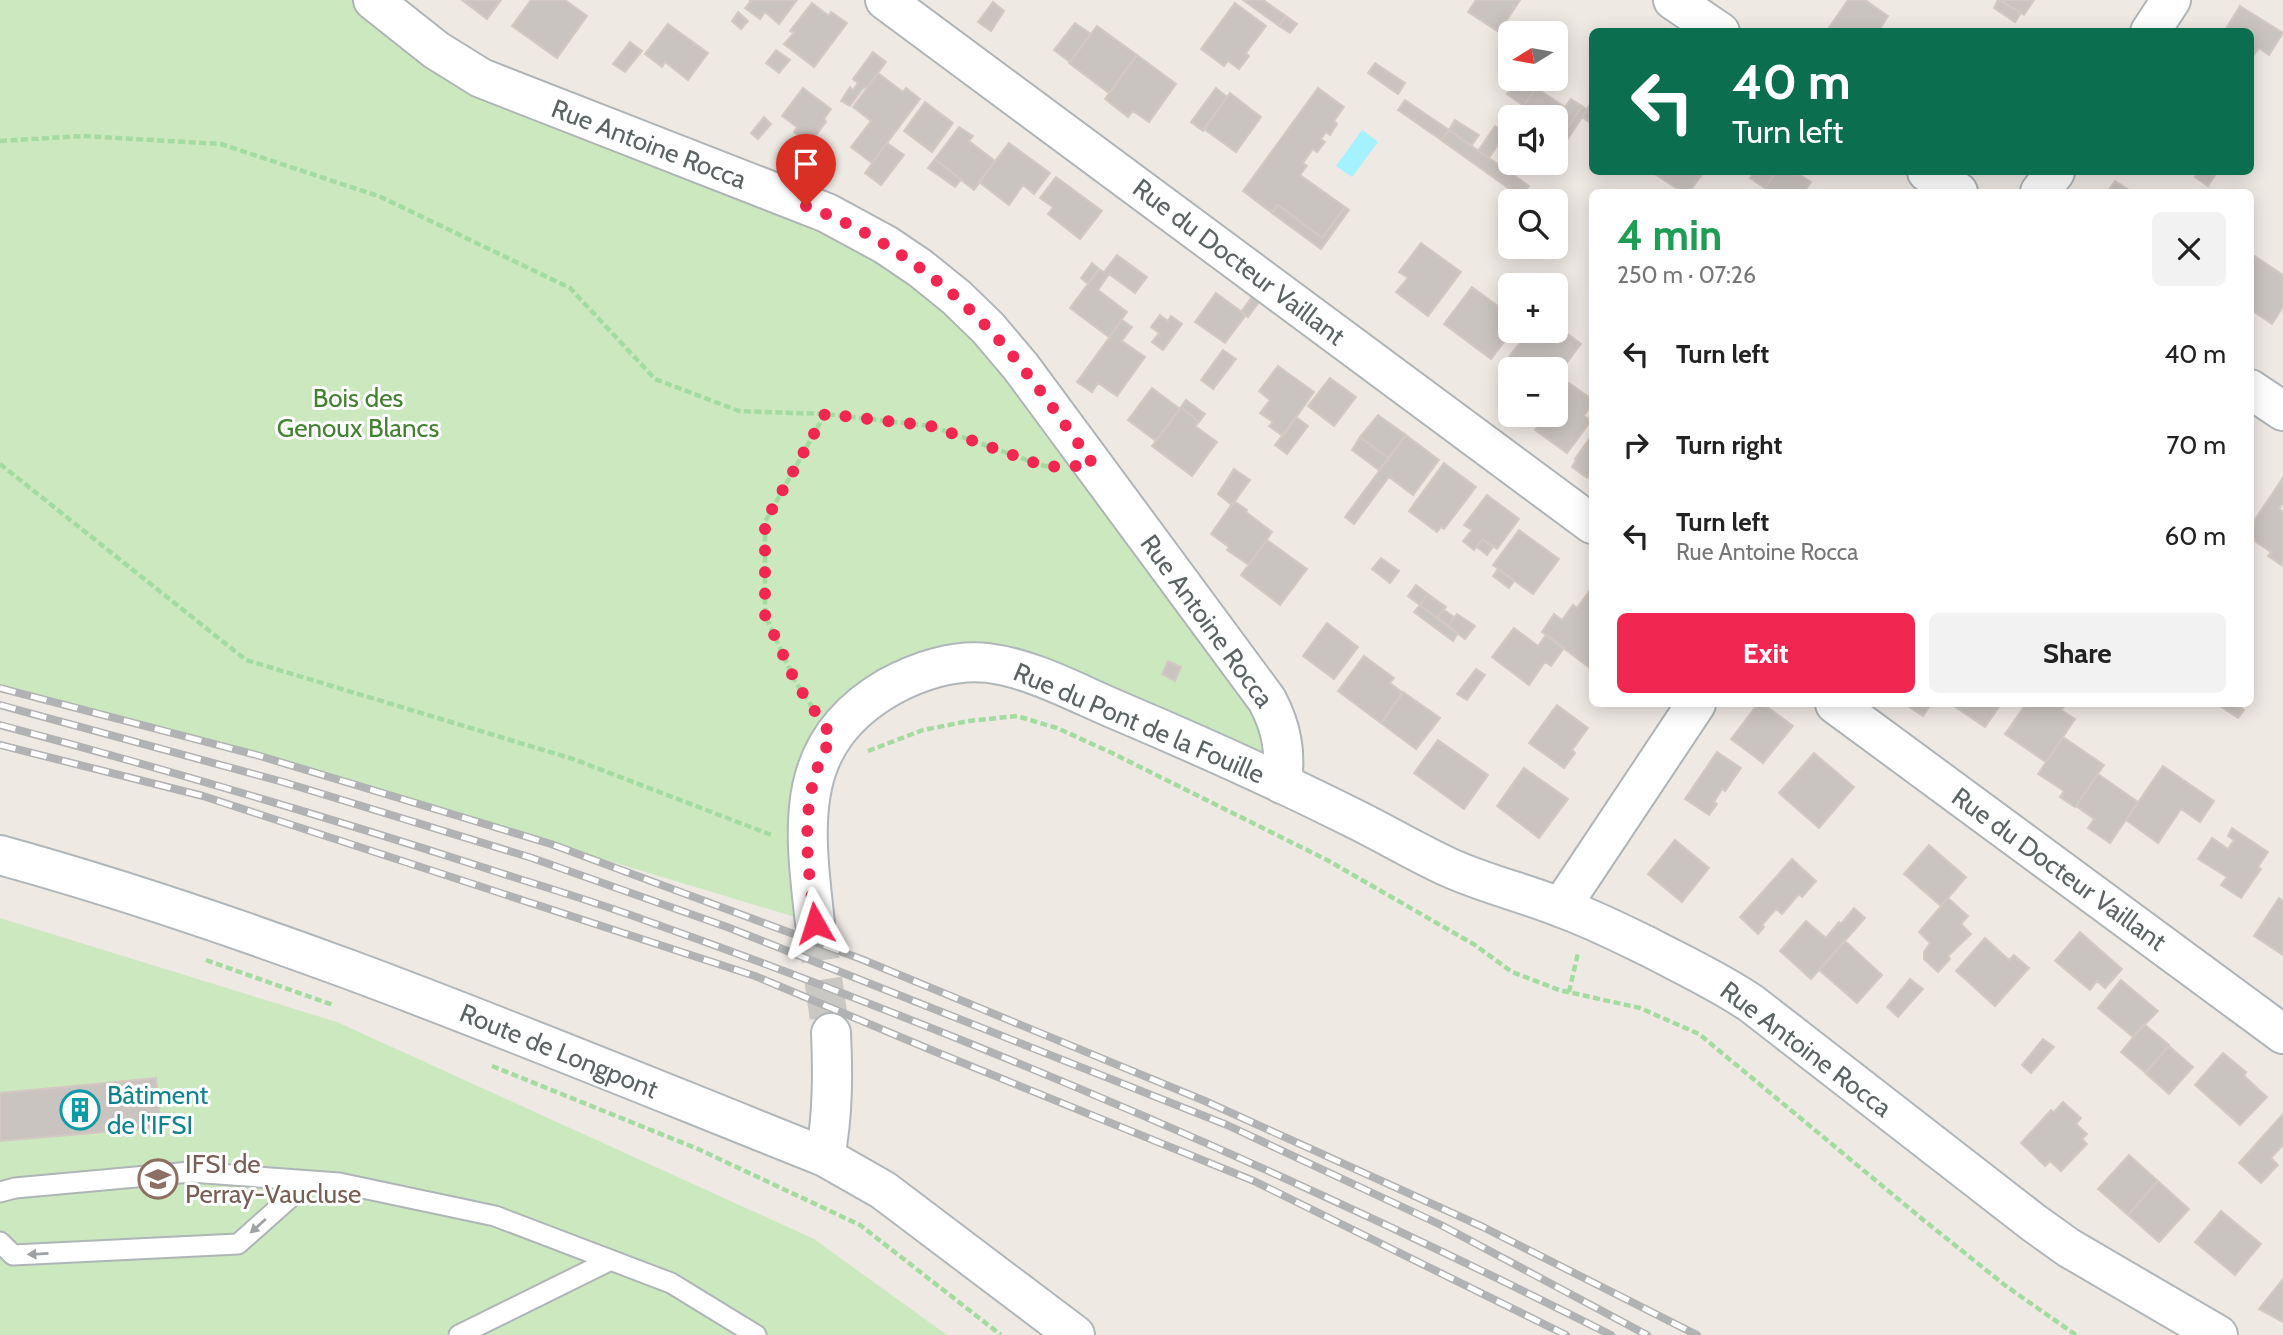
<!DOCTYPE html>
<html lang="en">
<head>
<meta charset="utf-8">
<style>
	:root { --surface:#fff; --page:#f2f2f2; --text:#222; --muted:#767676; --accent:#f22751 }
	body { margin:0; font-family:Cabin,sans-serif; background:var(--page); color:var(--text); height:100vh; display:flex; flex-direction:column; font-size:26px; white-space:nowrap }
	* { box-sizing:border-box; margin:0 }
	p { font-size:23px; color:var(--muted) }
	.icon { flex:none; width:38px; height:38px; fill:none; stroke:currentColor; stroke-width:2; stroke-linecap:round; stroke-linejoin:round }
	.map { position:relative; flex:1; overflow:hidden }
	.details { position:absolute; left:1589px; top:189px; width:665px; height:518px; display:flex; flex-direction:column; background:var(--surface); border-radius:10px; box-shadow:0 4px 18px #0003 }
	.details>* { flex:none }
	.top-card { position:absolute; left:1589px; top:28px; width:665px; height:147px; border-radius:10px; box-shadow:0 4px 18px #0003; background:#0b6e4f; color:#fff; overflow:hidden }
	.needle { width:46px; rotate:259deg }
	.fabs { position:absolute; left:1498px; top:21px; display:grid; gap:14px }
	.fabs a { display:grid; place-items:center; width:70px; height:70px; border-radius:10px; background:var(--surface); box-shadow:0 4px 18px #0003; font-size:35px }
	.pin { position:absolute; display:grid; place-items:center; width:60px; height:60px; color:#fff; margin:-72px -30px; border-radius:50% 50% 50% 0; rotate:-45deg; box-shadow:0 0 7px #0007 }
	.pin .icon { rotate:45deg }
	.me { position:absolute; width:77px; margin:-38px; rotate:354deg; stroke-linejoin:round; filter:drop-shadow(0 0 5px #0008) }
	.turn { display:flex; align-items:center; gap:24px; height:147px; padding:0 28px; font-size:32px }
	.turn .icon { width:91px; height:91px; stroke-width:2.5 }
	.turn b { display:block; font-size:49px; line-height:60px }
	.round { display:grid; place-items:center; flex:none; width:74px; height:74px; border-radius:10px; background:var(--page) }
	.headline { display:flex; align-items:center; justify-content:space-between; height:119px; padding:0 28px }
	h1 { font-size:42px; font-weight:700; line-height:52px; color:#1e9e55 }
	.cta { display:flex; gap:14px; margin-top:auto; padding:14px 28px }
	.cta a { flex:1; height:80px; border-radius:10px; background:var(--accent); color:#fff; font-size:28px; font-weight:700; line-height:80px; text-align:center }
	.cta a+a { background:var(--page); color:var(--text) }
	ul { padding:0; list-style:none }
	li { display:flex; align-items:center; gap:21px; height:91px; padding:0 28px }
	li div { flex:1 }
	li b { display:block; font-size:26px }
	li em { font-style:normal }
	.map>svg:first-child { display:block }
</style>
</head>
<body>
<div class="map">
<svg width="2283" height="1335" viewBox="0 0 2283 1335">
	<rect width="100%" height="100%" fill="#efe9e4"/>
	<!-- green -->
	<path fill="#cbe8bf" d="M0 0H373L436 50 886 245 1120 500 1285 763 954 664 832 737 815 923 260 756 0 688Z
		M0 918 337 1022 814 1239 947 1335H0Z"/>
	<!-- water -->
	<path fill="#a4f1ff" d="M1362 130 1378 142 1352 177 1336 166Z"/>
	<!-- building -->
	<path fill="#cac4c1" stroke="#d4c9c2" stroke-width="2" d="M462 0H501L487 19Z
		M531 0H565L587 16 557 58 512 26Z
		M749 0H797L779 24 765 12 760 19 745 8 751 1Z
		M1243 0H1263L1286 16 1279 26Z
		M1476 0H1520L1499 32 1468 12Z
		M1848 0H1865L1888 16 1878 32H1833L1828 29Z
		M1998 0 2021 13 2015 22 1994 8Z
		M2000 0H2034L2024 15Z
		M993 2 1004 11 991 31 978 22Z
		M812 3 829 16 831 12 847 23 814 67 784 44 794 33 790 31Z
		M1235 3 1266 26 1246 53 1249 56 1239 69 1228 61 1224 66 1201 49Z
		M2240 6 2283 33 2269 55 2259 48 2250 60V32H2224Z
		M738 12 748 21 741 29 732 21Z
		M1286 16 1297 24 1290 33 1279 26Z
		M1075 23 1091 34 1070 62 1054 50Z
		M668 24 708 53 688 80 665 62 662 67 645 54Z
		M1097 26 1137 55 1109 93 1069 63Z
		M630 42 642 51 625 72 613 64Z
		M776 50 790 60 779 73 766 63Z
		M873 52 886 62 866 89 864 87 850 106 841 101 850 87 853 90 858 83 853 79Z
		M1137 55 1176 84 1149 122 1133 111 1128 117 1105 99Z
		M1510 60V79H1542L1524 106 1507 94 1515 83 1502 73Z
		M1375 63 1405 83 1398 94 1368 73Z
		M878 73 903 92 906 88 920 99 872 163 851 147 871 121 853 107Z
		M803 88 831 109 824 119 826 122 809 144 794 132 797 127 782 116Z
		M1216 88 1227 97 1203 131 1191 122Z
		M1318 88 1344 107 1334 121 1337 124 1330 135 1326 132 1321 139 1325 142 1317 152 1313 149 1303 163 1307 166 1300 175 1345 207 1322 238 1278 205 1272 213 1243 191Z
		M1536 88 1565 107 1571 99 1582 106 1556 146V117L1517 116Z
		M1230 93 1261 117 1236 152 1204 129Z
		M1405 100 1449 130 1441 140 1398 110Z
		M1592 101V124L1582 117Z
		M925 102 953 123 932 152 904 131Z
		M1582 106 1587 110 1559 152 1556 146Z
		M764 117 771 124 758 139 751 133Z
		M1455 120 1479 135 1471 146 1449 130Z
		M1495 126 1506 133 1489 158 1478 151Z
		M959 127 973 136 969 141 995 161 974 190 935 159Z
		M1449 130 1529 186 1521 197 1441 140Z
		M887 143 904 155 881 185 865 173Z
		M1009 143 1050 173 1034 194 1023 185 1009 205 979 182Z
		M935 159 961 180 955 187 928 168Z
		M1652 172H1704L1689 192H1682Z
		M1755 172H1776L1765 188 1750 178Z
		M1776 172H1795L1811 182 1804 192H1762Z
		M2199 172H2217L2208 186 2195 177Z
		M1056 177 1102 211 1080 239 1048 214 1053 207 1040 198Z
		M2115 181 2132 192H2107Z
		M1278 205 1322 238 1345 207 1349 210 1321 249 1272 213Z
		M1421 243 1461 272 1428 316 1396 292 1408 278 1399 272Z
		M2250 253 2283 275V307L2272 324 2250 309Z
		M1117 255 1147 277 1135 293 1109 274 1098 290 1127 312 1109 337 1070 308 1099 269 1104 272Z
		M1092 263 1099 269 1088 284 1081 278Z
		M1472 287 1502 309 1505 306 1510 310V331H1512L1491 359 1444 324Z
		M1216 293 1246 315 1225 343 1195 322Z
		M1252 297 1259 302 1248 317 1241 312Z
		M1160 315 1168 321 1171 316 1182 324 1163 350 1152 342 1159 333 1151 327Z
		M1122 320 1132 327 1122 341 1145 357 1117 396 1098 383 1092 392 1077 382Z
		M1556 325 1581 344 1556 377V369H1520L1507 359 1523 339 1512 331H1556Z
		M1223 350 1236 359 1213 389 1201 380Z
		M1278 366 1314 392 1283 436 1269 426 1273 422 1260 413 1270 400 1259 391Z
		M1330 378 1356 397 1334 426 1308 406Z
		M1569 383 1592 399V404L1584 416 1591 421 1567 453 1535 430 1546 415H1556V401Z
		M1152 388 1180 409 1156 441 1128 420Z
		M1186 400 1205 414 1199 422 1181 407Z
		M1181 407 1199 422 1195 426 1217 442 1192 476 1152 446Z
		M1378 415 1406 435 1388 458 1360 437Z
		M1296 417 1308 426 1287 454 1275 445Z
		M1406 435 1439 460 1413 495 1389 477 1354 524 1345 517Z
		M1592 435V472L1587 478 1572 467 1576 460 1575 459Z
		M1360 437 1388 458 1379 470 1352 450Z
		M1444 463 1476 487 1444 529 1441 527 1437 532 1409 511Z
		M1234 469 1250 480 1232 505 1218 494Z
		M2282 479 2283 503 2279 509 2283 511V566L2268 556 2271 552 2250 538V527Z
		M1487 495 1519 519 1497 549 1482 539 1474 550 1463 541 1472 530 1464 525Z
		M1234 501 1247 510 1246 512 1272 532 1249 565 1227 550 1229 547 1211 534Z
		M1519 530 1559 559 1533 594 1493 565Z
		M1482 539 1493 547 1487 555 1477 547Z
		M1267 540 1307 569 1280 605 1241 575Z
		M1381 558 1399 571 1390 583 1372 569Z
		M1498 569 1514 581 1509 588 1493 576Z
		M1416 585 1428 594 1420 605 1408 596Z
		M1590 590 1592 591V665L1590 668 1542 632 1554 614 1562 620 1573 605 1577 608Z
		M1428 594 1446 607 1437 618 1420 605Z
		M1420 605 1458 633 1453 641 1414 612Z
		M1444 610 1454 617 1448 626 1437 618Z
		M1457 614 1475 626 1465 639 1448 626Z
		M1327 623 1358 647 1334 679 1303 656Z
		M1514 628 1538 646 1546 635 1564 648 1551 666 1545 662 1529 685 1492 657Z
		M1364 656 1394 678 1390 683 1403 693 1381 723 1338 691Z
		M1168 661 1181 667 1175 681 1162 674Z
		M1476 669 1485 675 1467 700 1457 694Z
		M1403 692 1440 718 1416 749 1381 723Z
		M1758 704H1763L1793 726 1763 763 1731 739Z
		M1905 704H1931L1923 716Z
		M1951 704H2001L1985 727Z
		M2026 704H2066L2061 710 2075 719 2046 762 2005 734Z
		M2217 704H2235L2244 710 2238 718Z
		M1557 705 1588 728 1572 750 1575 753 1564 768 1529 743Z
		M2063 737 2104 765 2075 807 2060 797 2064 791 2038 774Z
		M1438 740 1488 775 1464 809 1414 773Z
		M1717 752 1741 768 1725 791 1722 789 1714 802 1717 804 1709 815 1685 799Z
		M1814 753 1854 787 1819 828 1779 793Z
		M2163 766 2214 801 2200 822 2181 809 2158 843 2126 820Z
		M1524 768 1568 799 1539 838 1497 806Z
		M2098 774 2138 802 2110 843 2088 828 2094 819 2076 806Z
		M2232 828 2268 852 2258 867 2261 869 2241 898 2221 885 2227 877 2198 859 2212 838 2228 849 2234 840 2228 836Z
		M1675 840 1709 868 1682 902 1648 874Z
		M1929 845 1966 877 1941 906 1904 874Z
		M1792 859 1816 881 1802 897 1799 894 1782 914 1776 909 1762 925 1764 927 1758 934 1740 917Z
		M1948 898 1968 916 1961 924 1971 934 1948 956 1950 959 1938 972 1924 959V952L1930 943 1919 932Z
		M2279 898 2283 901V955L2254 936Z
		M1854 908 1865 918 1811 979 1780 951 1806 921 1826 938 1839 922 1841 924Z
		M2080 932 2122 969 2105 988 2097 981 2090 990 2055 961Z
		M1985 938 2009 960 2014 955 2029 968 1995 1006 1956 971Z
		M1845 941 1882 975 1857 1003 1819 970Z
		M1910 979 1923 989 1898 1017 1887 1007Z
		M2121 980 2158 1011 2133 1037 2098 1008Z
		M2144 1024 2169 1045 2146 1073 2121 1052Z
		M2043 1039 2054 1047 2031 1073 2022 1065Z
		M2169 1046 2193 1067 2169 1094 2145 1073Z
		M2223 1053 2246 1072 2244 1076 2267 1097 2240 1125 2195 1085Z
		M156 1078 161 1127 0 1141V1093Z
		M2063 1102 2081 1118 2076 1124 2087 1134 2082 1139 2087 1144 2061 1171 2050 1161 2045 1166 2021 1143 2051 1110 2054 1112Z
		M2283 1114V1145L2271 1158 2278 1165 2261 1183 2239 1163Z
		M2129 1155 2158 1181 2128 1215 2098 1189Z
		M2158 1181 2189 1209 2159 1242 2128 1215Z
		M2221 1211 2261 1244 2235 1275 2195 1242Z
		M2283 1279V1322L2259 1309Z"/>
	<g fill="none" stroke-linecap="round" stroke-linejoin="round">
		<!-- secondary-tunnel -->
		<path stroke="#cac8c4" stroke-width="38" stroke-dasharray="38 19" stroke-linecap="butt" d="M815 923 831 1033"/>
		<!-- lane casing -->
		<g stroke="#afb5b7" stroke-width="23">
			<path id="lane" d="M0 1192 15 1188 191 1172 339 1183 495 1216 671 1283 756 1335
				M0 1242 13 1255 238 1244 309 1181
				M459 1335 611 1260"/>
		</g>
		<!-- street casing -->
		<g stroke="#afb5b7" stroke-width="42">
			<path id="street" d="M373 0 436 50 481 78 827 213 886 245 920 268 956 297 988 328 1021 367 1267 700C1282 728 1286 753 1282 784
				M885 0 1592 524
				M1673 0 1720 32
				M2150 32 2171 0
				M1927 172 1958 192
				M2040 192 2055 172
				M2250 389 2283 411
				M1835 704 2283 1034
				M1561 907 1696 704"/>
		</g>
		<!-- secondary casing -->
		<g stroke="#b0b7ba" stroke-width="42">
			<path id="secondary" d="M0 855C282 933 553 1049 825 1157L883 1190 1075 1335
				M815 923C804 826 792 743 889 687 918 671 955 659 988 663 1034 669 1076 693 1119 711 1197 744 1275 779 1351 817 1384 833 1415 852 1448 867 1485 884 1525 893 1562 908 1593 919 1622 934 1651 948 1685 966 1720 982 1752 1004L2034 1223 2069 1248 2218 1335
				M825 1157C833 1115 833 1075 831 1033"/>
		</g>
		<!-- path -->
		<path stroke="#a3dba1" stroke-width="4.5" stroke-dasharray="7 3.5" stroke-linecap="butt" d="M0 141 83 136 221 144 381 197 570 288 655 379 739 411 825 414 931 426 1044 466H1051
			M0 464 246 660 573 759 774 836
			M813 708 796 683 765 615V522L825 414
			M868 751 923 730 969 721 1017 716 1057 728 1112 753 1327 860 1475 945 1512 972 1559 990 1640 1008 1699 1034 1921 1218 2006 1286 2076 1335
			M206 960 333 1005
			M1569 992 1578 953
			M492 1066 698 1149 860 1225 1001 1335"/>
		<!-- lane -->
		<use href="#lane" stroke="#fff" stroke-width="19"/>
		<!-- street -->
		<use href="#street" stroke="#fff" stroke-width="38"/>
		<!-- secondary -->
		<use href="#secondary" stroke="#fff" stroke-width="38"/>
		<!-- rail casing -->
		<g stroke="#b1b2b3" stroke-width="8">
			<path id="rail" d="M0 688 260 756 551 844 861 959 1205 1101 1483 1227 1697 1335
				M0 705 283 782 532 858 727 927 1227 1125 1441 1225 1647 1335
				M0 725C162 768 323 816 482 867 537 885 593 901 647 921 976 1038 1300 1177 1611 1335
				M0 745 203 796 755 976 936 1052 1254 1181 1566 1335"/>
		</g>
		<!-- rail -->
		<use href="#rail" stroke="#fff" stroke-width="5" stroke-dasharray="16" stroke-linecap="butt"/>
	</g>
	<!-- one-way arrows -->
	<defs><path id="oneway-solid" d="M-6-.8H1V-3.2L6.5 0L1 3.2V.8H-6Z" transform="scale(1.75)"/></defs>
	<g fill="#9da1a3">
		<use href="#oneway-solid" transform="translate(258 1226) rotate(138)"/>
		<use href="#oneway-solid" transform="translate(38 1254) rotate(177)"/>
	</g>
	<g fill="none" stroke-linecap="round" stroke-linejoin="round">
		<!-- route -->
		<path stroke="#f22751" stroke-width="12" stroke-dasharray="0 21.6" d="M806 206C874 231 938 275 988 328 1027 369 1060 418 1093 464L1068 467 1044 466 931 426 825 414 765 522V615L796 683 832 737C797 795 807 859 815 923"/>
	</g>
	<!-- icons -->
	<defs>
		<g id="building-ring" transform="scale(2.0125)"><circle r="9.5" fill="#fff" stroke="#0f9aa8" stroke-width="1.5"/><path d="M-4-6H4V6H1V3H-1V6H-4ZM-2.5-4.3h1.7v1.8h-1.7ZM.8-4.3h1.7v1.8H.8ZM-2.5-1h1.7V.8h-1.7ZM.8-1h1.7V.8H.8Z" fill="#0f9aa8"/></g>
		<g id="university-ring" transform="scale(2.0125)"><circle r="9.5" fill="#fff" stroke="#8d6e63" stroke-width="1.5"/><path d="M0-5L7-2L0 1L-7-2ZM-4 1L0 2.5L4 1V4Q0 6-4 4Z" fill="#8d6e63"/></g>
	</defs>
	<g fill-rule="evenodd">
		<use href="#building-ring" x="80" y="1110"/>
		<use href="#university-ring" x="158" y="1179"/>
	</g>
	<g text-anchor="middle" stroke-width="6" stroke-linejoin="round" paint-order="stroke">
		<!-- street labels -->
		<g font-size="26" fill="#5c6365" stroke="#fff">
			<text transform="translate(649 144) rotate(21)" y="9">Rue Antoine Rocca</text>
			<text transform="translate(1239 262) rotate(37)" y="9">Rue du Docteur Vaillant</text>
			<text transform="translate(1207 621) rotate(54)" y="9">Rue Antoine Rocca</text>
			<text transform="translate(1139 723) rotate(23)" y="9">Rue du Pont de la Fouille</text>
			<text transform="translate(2059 869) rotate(36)" y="9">Rue du Docteur Vaillant</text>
			<text transform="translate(1806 1049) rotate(37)" y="9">Rue Antoine Rocca</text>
			<text transform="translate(559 1051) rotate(22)" y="9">Route de Longpont</text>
		</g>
		<!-- park labels -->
		<g font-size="26" fill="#428130" stroke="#fff">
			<text x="358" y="407">Bois des<tspan x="358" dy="30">Genoux Blancs</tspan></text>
		</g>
		<!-- culture labels -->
		<g font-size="26" fill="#0d838f" stroke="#fff" text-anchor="start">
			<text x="107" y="1104">Bâtiment<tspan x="107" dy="30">de l'IFSI</tspan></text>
		</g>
		<!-- education labels -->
		<g font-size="26" fill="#785e54" stroke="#fff" text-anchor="start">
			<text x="185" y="1173">IFSI de<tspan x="185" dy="30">Perray-Vaucluse</tspan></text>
		</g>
	</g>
</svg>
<div class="fabs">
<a><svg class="needle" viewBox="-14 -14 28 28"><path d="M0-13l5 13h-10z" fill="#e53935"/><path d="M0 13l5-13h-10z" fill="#767676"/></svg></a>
<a><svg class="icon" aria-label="sound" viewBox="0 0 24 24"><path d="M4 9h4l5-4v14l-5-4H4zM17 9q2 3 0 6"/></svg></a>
<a><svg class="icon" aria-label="search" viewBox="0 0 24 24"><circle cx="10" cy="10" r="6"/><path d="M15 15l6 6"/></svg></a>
<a>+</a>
<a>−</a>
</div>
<div class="pin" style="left:806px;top:206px;background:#d93025"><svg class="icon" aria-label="arrive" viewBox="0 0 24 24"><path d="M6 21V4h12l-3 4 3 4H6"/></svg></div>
<svg class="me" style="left:815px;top:923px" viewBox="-20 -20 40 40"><path d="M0-17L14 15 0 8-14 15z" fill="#f22751" stroke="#fff" stroke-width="4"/></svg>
<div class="top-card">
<div class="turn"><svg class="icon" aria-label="left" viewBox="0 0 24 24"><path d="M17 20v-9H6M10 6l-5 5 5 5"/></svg><div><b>40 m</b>Turn left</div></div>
</div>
<section class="details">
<div class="headline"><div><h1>4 min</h1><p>250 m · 07:26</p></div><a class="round"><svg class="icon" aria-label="close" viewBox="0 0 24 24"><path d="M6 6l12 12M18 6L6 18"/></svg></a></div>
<ul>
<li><svg class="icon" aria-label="left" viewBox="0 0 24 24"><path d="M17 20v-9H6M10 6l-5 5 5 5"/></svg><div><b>Turn left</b></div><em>40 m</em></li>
<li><svg class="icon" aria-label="right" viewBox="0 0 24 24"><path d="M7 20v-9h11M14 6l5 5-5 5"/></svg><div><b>Turn right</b></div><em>70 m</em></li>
<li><svg class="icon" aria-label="left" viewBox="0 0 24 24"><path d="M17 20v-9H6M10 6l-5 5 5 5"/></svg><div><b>Turn left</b><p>Rue Antoine Rocca</p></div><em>60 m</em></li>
</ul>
<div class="cta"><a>Exit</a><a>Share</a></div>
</section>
</div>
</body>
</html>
